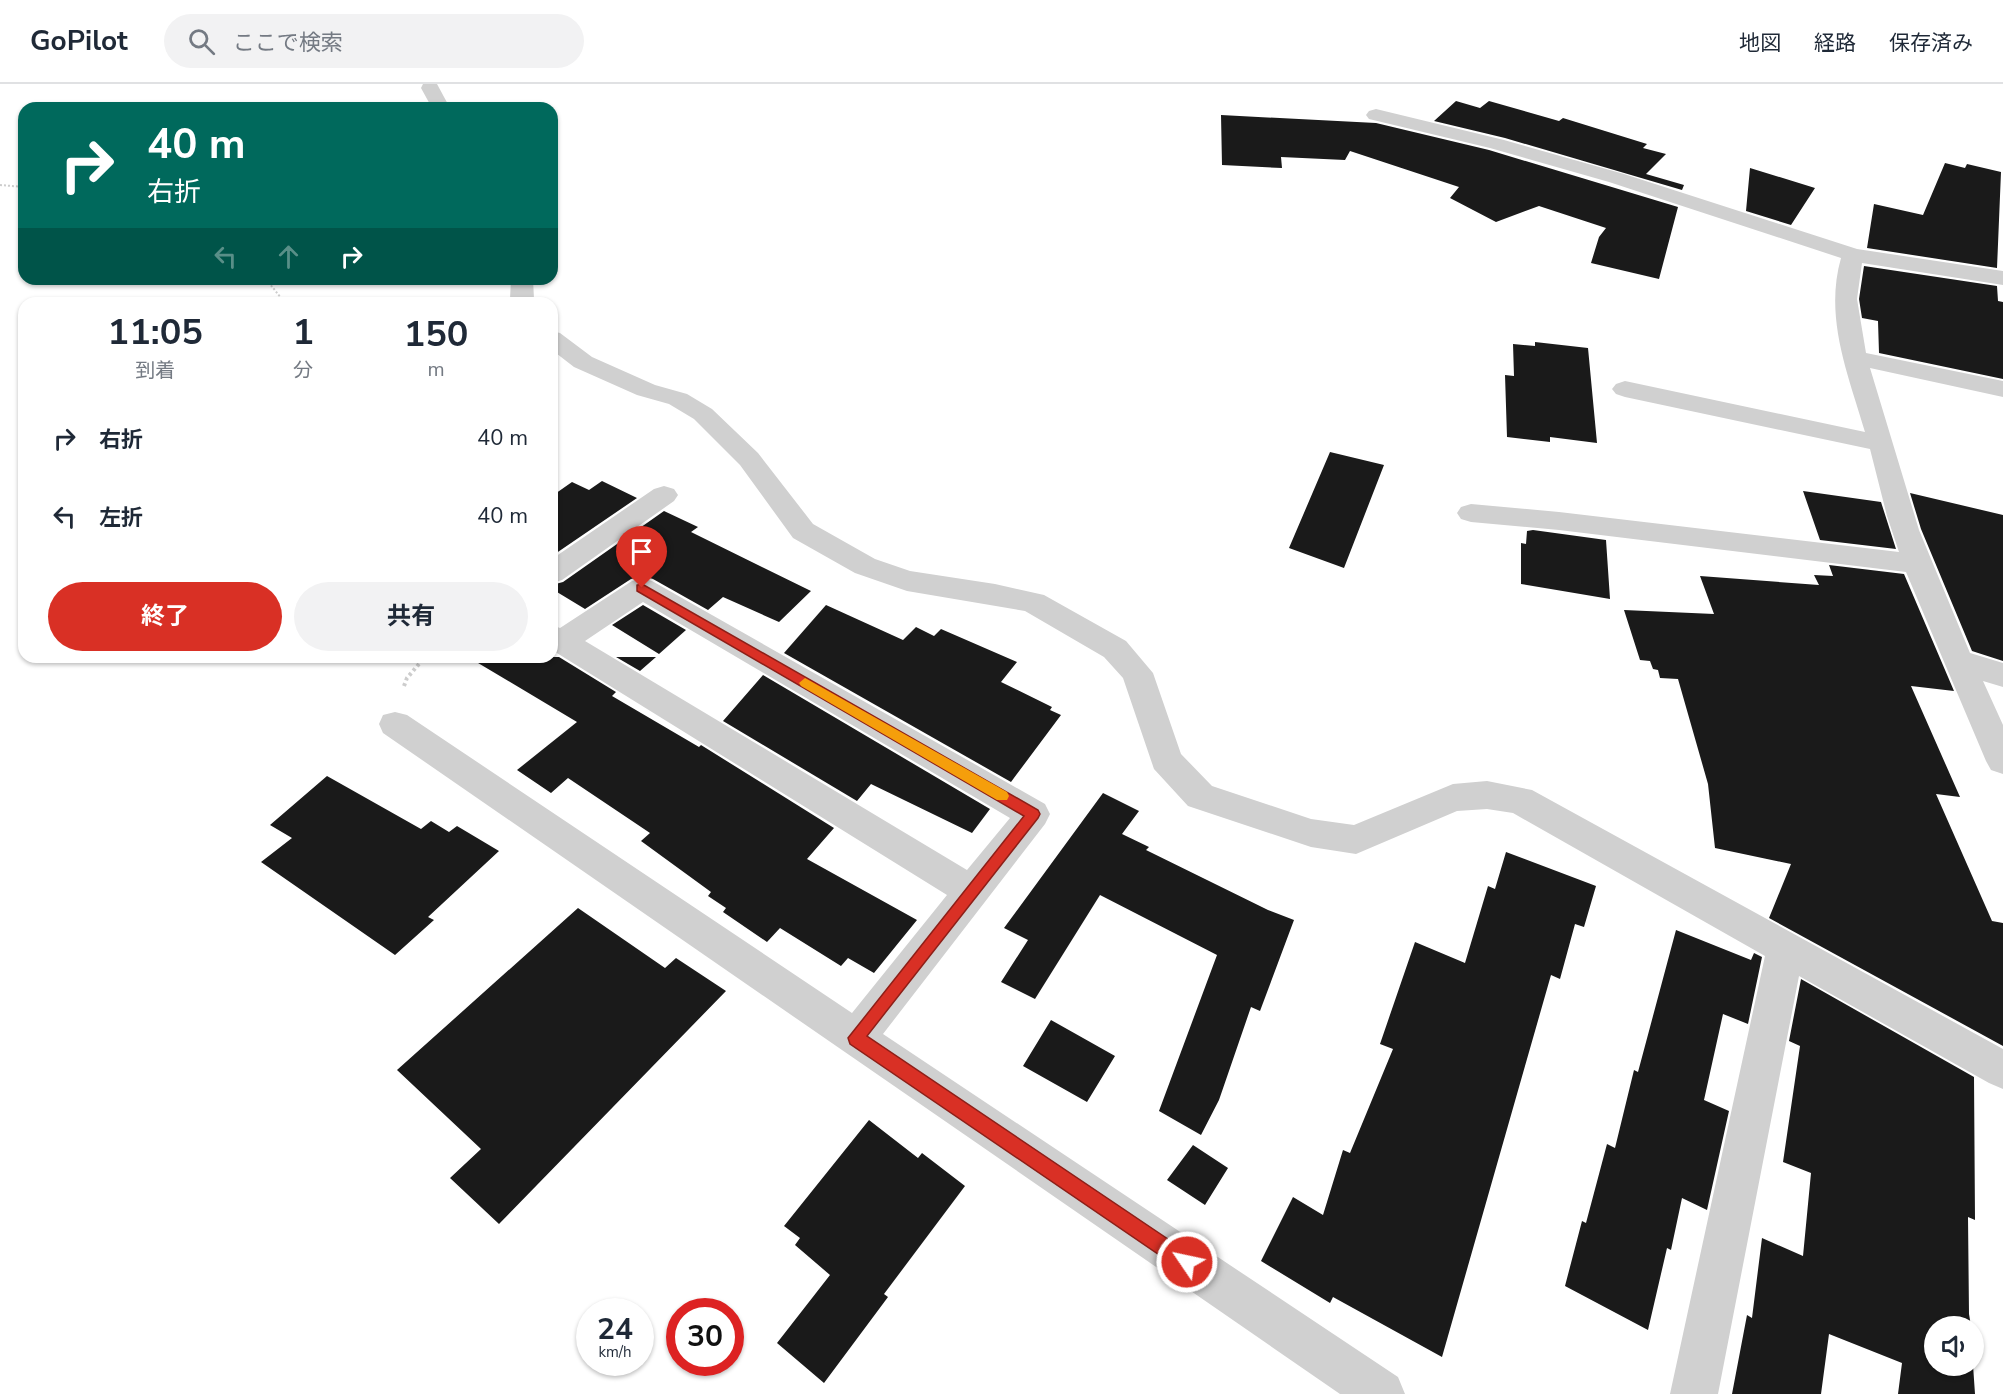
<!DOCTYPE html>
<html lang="ja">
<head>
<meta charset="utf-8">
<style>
	:root { --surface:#fff; --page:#f2f2f3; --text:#1f2937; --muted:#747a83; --line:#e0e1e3; --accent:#d93025 }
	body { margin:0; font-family:"Nunito Sans","Noto Sans JP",sans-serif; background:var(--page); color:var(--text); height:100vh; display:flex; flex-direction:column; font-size:22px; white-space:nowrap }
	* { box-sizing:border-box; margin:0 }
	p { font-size:20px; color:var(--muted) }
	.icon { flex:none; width:33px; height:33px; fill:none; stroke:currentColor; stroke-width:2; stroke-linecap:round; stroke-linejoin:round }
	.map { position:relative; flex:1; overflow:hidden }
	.details { position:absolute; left:18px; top:213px; width:540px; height:366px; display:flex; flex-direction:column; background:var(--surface); border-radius:18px; box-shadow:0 2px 4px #0004 }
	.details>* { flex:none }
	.guide { position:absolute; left:18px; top:18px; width:540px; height:183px; border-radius:18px; box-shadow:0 2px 4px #0004; background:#00695c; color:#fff; overflow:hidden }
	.fabs { position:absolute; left:1924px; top:1232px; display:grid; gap:12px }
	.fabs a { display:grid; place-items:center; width:60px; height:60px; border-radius:50%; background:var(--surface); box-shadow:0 2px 4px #0004; font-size:30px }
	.speed { position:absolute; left:576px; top:1214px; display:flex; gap:12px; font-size:30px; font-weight:700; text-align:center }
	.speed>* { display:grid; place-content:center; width:78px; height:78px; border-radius:50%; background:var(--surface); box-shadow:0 2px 4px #0004; line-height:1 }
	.speed small { font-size:15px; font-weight:400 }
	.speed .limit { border:9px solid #d22; background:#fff; color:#111 }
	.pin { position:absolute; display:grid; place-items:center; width:51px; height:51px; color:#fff; margin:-62px -26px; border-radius:50% 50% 50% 0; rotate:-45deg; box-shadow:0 0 6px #0007 }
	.pin .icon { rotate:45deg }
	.me { position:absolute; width:66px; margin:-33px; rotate:304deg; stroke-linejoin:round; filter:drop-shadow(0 0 4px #0008) }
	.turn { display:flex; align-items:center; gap:21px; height:126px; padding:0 30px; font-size:27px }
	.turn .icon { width:78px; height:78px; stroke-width:2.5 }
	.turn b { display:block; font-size:42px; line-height:51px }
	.lanes { display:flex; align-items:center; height:57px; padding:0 30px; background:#0003; justify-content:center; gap:30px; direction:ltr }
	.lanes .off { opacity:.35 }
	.eta { display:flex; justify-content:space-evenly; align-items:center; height:102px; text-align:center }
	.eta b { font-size:36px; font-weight:700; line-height:42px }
	.action { display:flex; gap:12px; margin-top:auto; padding:12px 30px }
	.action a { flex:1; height:69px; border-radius:36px; background:var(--accent); color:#fff; font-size:24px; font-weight:700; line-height:69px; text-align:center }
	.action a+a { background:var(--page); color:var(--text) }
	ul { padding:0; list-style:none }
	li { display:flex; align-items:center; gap:18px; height:78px; padding:0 30px }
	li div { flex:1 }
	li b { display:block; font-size:22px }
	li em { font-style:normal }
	header { display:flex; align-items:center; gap:36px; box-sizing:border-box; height:84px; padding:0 30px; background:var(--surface); border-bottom:2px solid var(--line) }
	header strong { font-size:28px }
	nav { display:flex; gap:33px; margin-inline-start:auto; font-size:21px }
	.search { width:420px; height:54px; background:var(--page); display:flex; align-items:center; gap:15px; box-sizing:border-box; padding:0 21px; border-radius:33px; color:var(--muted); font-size:22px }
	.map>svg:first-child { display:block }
</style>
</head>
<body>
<header>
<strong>GoPilot</strong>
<div class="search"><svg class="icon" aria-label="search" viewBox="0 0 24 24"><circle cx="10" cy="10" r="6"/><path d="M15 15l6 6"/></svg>ここで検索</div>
<nav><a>地図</a><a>経路</a><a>保存済み</a></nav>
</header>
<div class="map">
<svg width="2003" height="1310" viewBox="0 0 2003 1310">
	<rect width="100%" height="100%" fill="#fff"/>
	<!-- building -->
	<path fill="#1a1a1a" d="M1456 17 1480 24 1489 17 1559 37 1563 34 1647 60 1643 64 1666 70 1646 90 1684 101 1682 106 1505 54 1434 37Z
		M1221 31 1376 39 1489 66 1678 123 1659 195 1591 179 1599 153 1606 144 1539 122 1496 138 1450 114 1459 103 1350 67 1345 76 1281 73 1282 84 1222 81Z
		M1945 79 1965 84 1967 80 2001 88 1997 184 1867 164 1874 120 1923 131Z
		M1750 84 1815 104 1791 141 1746 127Z
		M1864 182 1997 202 1998 217 2003 218V295L1879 269 1878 237 1862 234 1859 215Z
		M1535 258 1588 264 1597 359 1550 353V358L1507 353 1505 291 1514 292 1513 260 1535 262Z
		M1330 368 1384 381 1344 484 1289 464Z
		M602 397 637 414 552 472V412L572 398 589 406Z
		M1803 407 1881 418 1896 465 1820 456Z
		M1910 409 2003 431V577L1972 567 1921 445Z
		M664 427 698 443 691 448 811 507 779 538 723 513 708 526 653 495 643 492 631 495 585 525 552 505V501L563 498Z
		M1533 446 1606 456 1610 515 1521 500V459L1526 460 1527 447Z
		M1829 481 1904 490 1954 607 1911 602 1960 713 1936 710 1992 837 2003 839V962L1769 834 1791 780 1715 764 1708 700 1678 595 1660 594 1658 586 1653 585 1650 577 1640 576 1624 526 1714 530 1700 492 1819 501 1814 491 1833 492Z
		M643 521 686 546 659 570 612 541Z
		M826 521 903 556 916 543 934 552 941 545 1017 578 1001 598 1052 623 1050 626 1061 631 1011 698 784 569Z
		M468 573H559L616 608 612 612 699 663 701 661 834 744 807 775 917 836 874 889 848 874 841 882 780 844 767 858 723 828 726 824 708 812 711 808 641 757 650 749 568 694 551 709 517 686 577 638Z
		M616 573H656L640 587Z
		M763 591 990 725 972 749 871 700 857 717 723 637Z
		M327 692 421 745 431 737 449 748 457 742 499 767 428 833 434 836 395 871 261 778 292 754 270 741Z
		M1103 709 1139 727 1122 750 1149 763 1146 766 1268 826 1294 836 1260 927 1251 923 1219 1016 1201 1051 1159 1027 1217 871 1100 811 1035 915 1001 898 1028 856 1004 844Z
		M1506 768 1596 802 1584 843 1575 840 1560 895 1551 891 1442 1273 1333 1213 1330 1219 1261 1177 1293 1113 1323 1131 1343 1066 1350 1069 1393 965 1380 960 1415 858 1465 879 1488 802 1495 805Z
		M578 824 665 884 676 874 726 907 499 1140 450 1094 481 1065 397 986Z
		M1676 846 1751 876 1754 869 1762 873 1748 940 1723 930 1704 1016 1729 1027 1707 1126 1682 1114 1671 1166 1667 1164 1648 1246 1565 1202 1582 1137 1586 1139 1607 1060 1615 1064 1634 986 1638 988Z
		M1801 895 1974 993 1975 1136 1968 1133 1969 1230 1971 1242H1935V1281H1973L1975 1310H1898L1902 1279 1829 1250 1821 1310H1732L1747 1231 1752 1234 1762 1154 1803 1172 1811 1089 1783 1078 1800 962 1789 957Z
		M1051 936 1115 972 1087 1018 1023 982Z
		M869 1036 918 1074 922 1069 965 1102 884 1210 888 1213 824 1299 777 1259 830 1191 795 1161 800 1154 784 1142Z
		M1193 1061 1228 1084 1205 1121 1167 1096Z"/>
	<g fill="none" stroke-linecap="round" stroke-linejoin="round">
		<!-- path-far1 -->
		<path stroke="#cdcdcd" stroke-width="2" stroke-dasharray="2 2" stroke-linecap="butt" d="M0 101 24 103
			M266 195 285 219"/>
		<!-- path -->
		<path stroke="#cdcdcd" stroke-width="4" stroke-dasharray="3 3" stroke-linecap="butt" d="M404 602 407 594 425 573"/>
		<!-- minor -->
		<path fill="#d0d0d0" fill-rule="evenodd" d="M423 0H437L450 24H432L421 4Z
			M1376 25 1504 56 1624 90 1857 165 2003 187V201L1862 179 1857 215 1866 269 2003 297V313L1870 284 1919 446 1970 569 2003 579V603L1983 597 2003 641V690L1991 686 1986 677 1906 488 1559 446 1471 438 1461 435 1457 429 1461 423 1471 420 1559 428 1899 468 1887 432 1870 365 1625 313 1616 310 1612 305 1616 300 1625 297 1865 348C1848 290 1824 234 1841 174L1609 98 1490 64 1369 35 1366 31 1369 27Z
			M511 195H533L534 215 537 219H513L510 215Z
			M552 247 560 249 592 273 655 301 687 310 712 325 758 369 813 440 875 475 910 487 995 500 1044 511 1126 557 1153 589 1181 670 1212 702 1311 735 1354 741 1453 700 1487 697 1532 706 2003 965V1005L1989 999 1799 892 1718 1310H1670L1765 872 1513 729 1487 725 1457 727 1356 770 1311 763 1188 722 1154 685 1123 594 1104 573 1025 527 907 507 855 489 793 454 740 381 694 335 669 320 637 311 574 283 552 266Z
			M664 402 674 405 678 411 674 417 562 496 552 499V475L654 405Z
			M642 494 652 497 1045 720 1050 730 1045 740 883 950 1398 1293 1405 1310H1340L383 649 379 640 383 631 395 628 407 631 852 929 947 811 552 566V541L560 544 632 497ZM643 518 1010 734 967 786 585 557Z"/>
	</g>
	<!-- route -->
	<path fill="#d93025" stroke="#8d1f18" stroke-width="1.5" d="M642 500 1038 726 1040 730 1038 734 867 952 1193 1172 1196 1178 1193 1185 1187 1188 1180 1185 850 960 848 954 1024 732 637 507V501Z"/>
	<!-- slow -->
	<path fill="#f59e0b" d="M805 594 1007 708 1009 712 1007 716H997L801 602 799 599Z"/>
</svg>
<div class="fabs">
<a><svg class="icon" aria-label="sound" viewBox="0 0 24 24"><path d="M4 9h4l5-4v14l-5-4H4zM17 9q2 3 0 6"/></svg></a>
</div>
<div class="speed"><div>24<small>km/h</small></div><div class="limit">30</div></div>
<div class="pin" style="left:642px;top:504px;background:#d93025"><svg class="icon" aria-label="arrive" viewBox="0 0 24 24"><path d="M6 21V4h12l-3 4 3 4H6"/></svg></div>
<svg class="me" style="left:1187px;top:1178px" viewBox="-20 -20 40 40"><circle r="17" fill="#d93025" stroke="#fff" stroke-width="3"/><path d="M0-11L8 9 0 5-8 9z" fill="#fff"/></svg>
<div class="guide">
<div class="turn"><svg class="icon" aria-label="right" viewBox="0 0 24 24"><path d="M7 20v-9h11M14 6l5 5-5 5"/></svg><div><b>40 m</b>右折</div></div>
<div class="lanes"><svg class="icon off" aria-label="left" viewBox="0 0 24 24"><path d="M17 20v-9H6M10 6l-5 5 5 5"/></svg><svg class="icon off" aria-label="ahead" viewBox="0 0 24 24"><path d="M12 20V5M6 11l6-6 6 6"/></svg><svg class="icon" aria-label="right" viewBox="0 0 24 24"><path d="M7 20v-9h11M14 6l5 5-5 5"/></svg></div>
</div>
<section class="details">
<div class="eta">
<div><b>11:05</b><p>到着</p></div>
<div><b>1</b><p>分</p></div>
<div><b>150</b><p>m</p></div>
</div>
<ul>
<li><svg class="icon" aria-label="right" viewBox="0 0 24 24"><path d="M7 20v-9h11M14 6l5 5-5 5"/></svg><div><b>右折</b></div><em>40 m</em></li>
<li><svg class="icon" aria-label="left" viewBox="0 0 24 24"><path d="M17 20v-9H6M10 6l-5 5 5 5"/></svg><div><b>左折</b></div><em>40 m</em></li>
</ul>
<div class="action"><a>終了</a><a>共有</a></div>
</section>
</div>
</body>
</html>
